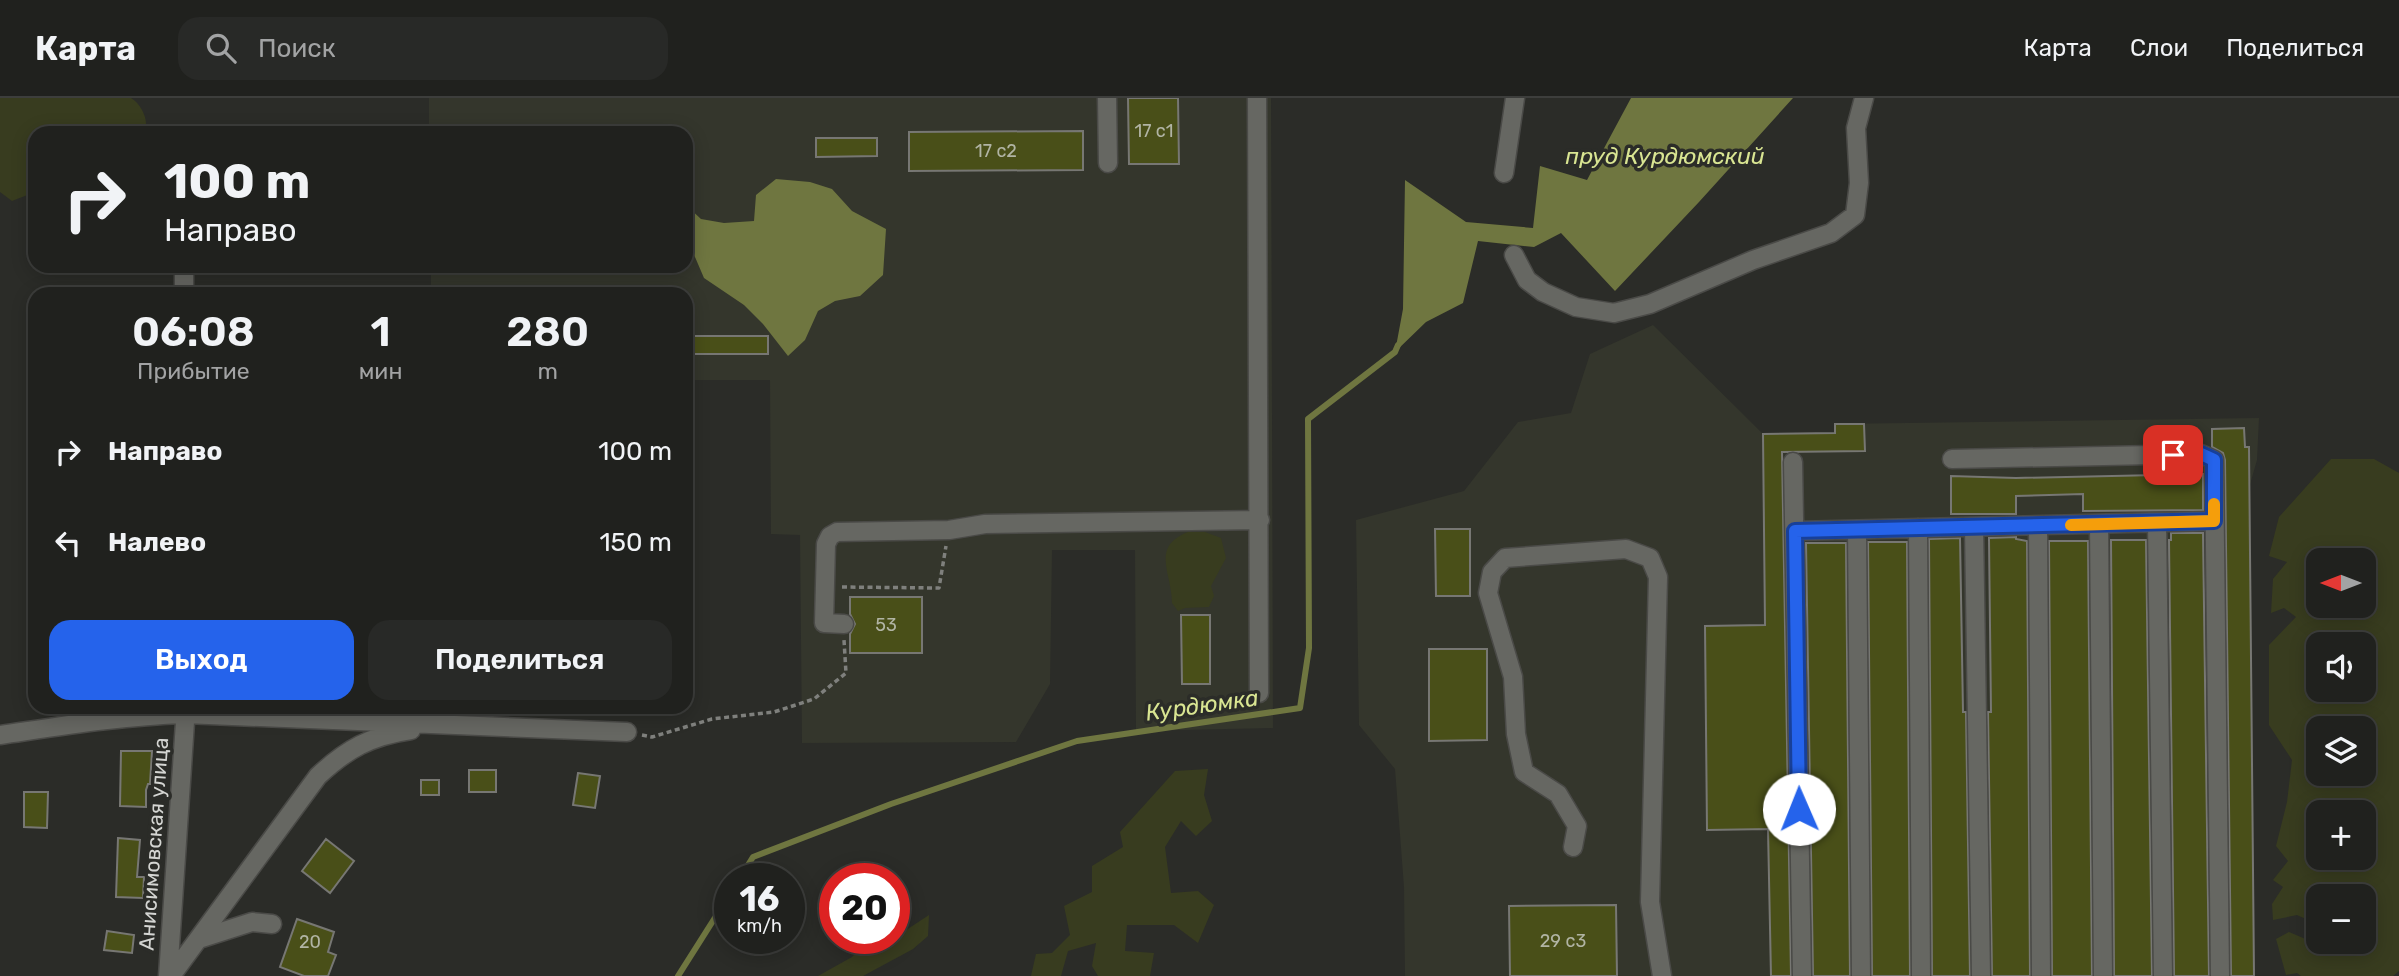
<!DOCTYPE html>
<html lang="ru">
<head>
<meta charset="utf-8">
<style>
	:root { --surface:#20211e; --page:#282927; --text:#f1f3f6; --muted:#a2a3a4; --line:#3d3e3c; --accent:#2563eb }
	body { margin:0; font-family:Rubik,sans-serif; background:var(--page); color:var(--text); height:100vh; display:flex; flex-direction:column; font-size:26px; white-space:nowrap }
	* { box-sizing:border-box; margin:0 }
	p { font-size:23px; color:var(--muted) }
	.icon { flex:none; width:38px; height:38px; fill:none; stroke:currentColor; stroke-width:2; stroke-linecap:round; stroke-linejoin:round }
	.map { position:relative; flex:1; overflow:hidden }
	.details { position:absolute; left:28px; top:189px; width:665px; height:427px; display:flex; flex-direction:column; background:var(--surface); border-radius:21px; box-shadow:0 4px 18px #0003,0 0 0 2px var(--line) }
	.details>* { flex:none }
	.guide { position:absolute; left:28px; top:28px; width:665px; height:147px; border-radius:21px; box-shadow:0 4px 18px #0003,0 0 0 2px var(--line); background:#20211e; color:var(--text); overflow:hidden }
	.needle { width:46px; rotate:270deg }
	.fabs { position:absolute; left:2306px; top:450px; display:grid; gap:14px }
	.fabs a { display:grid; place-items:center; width:70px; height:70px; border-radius:14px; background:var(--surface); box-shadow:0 4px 18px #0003,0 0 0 2px var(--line); font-size:35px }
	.speed { position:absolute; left:714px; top:765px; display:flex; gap:14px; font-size:35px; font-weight:700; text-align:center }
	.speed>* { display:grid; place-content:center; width:91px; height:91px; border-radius:50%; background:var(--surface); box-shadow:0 4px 18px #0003,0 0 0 2px var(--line); line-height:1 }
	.speed small { font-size:18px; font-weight:400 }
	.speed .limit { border:10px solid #d22; background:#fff; color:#111 }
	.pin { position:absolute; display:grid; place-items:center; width:60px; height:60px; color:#fff; margin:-30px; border-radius:14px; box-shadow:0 4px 10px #0006 }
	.me { position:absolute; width:77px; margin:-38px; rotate:359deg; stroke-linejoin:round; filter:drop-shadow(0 0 5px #0008) }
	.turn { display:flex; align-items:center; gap:24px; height:147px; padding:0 21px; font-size:32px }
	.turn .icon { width:91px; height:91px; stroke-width:2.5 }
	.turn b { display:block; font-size:49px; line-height:60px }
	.eta { display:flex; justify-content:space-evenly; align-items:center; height:119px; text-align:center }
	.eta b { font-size:42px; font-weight:600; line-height:49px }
	.primary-button { display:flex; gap:14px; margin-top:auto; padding:14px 21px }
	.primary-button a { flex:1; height:80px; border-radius:21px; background:var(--accent); color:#fff; font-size:28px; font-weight:600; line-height:80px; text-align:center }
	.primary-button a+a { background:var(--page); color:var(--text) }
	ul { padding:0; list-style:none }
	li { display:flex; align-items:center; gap:21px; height:91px; padding:0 21px }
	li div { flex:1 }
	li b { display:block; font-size:26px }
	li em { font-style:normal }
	header { display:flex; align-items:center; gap:42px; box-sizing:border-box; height:98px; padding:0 35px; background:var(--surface); border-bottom:2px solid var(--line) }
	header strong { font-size:33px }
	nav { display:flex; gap:38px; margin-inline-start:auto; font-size:24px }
	.search { width:490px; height:63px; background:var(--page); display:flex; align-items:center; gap:18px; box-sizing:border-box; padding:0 24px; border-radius:21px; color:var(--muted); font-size:26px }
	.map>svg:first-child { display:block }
</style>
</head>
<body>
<header>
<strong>Карта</strong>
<div class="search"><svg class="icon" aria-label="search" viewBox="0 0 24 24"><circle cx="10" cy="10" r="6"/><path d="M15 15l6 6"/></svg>Поиск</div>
<nav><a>Карта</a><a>Слои</a><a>Поделиться</a></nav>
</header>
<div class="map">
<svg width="2399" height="878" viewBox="0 0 2399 878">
	<rect width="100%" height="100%" fill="#2b2c28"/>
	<!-- built -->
	<path fill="#34362c" d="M429 0H1271L1273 630 1136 633 1135 452H1052L1050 586 1016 644 802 645 800 437 771 436 770 282H686V196H431V168H686V35H429Z
		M1653 227 1763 336 1834 335 1835 326 2259 320 2257 362 2249 390 2254 878H1405L1404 789 1395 671 1359 627 1356 422 1464 393 1518 324 1571 315 1590 256Z"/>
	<!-- green -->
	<path fill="#383c1f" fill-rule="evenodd" d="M0 0H131C142 7 149 22 145 35H35V94L12 103 0 94Z
		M2331 361H2374L2399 375V873L2393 878H2301L2297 875 2286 877 2276 841 2289 834 2322 848 2324 844H2364V798H2319V827L2297 817 2273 822 2272 806 2283 789 2273 782 2288 763 2276 748 2287 704 2292 662 2269 627V547L2296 519 2284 510 2271 515 2273 481 2287 464 2269 458 2279 419ZM2319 462H2364V508H2319ZM2319 546H2364V592H2319ZM2319 630H2364V676H2319ZM2319 714H2364V760H2319Z
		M1188 434H1205L1221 440 1226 460 1211 488 1214 498 1209 509 1185 510 1178 513 1172 505C1172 475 1150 449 1188 434Z
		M1208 671 1204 697 1212 723 1196 738 1181 723 1165 749 1171 795 1198 793 1214 807 1198 845 1174 827H1127L1125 853 1154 855 1150 878H1098L1092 868 1096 845 1068 853 1061 878H1031L1036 856 1052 855 1070 837 1064 808 1092 794V768L1123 749 1120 734 1175 673Z
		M929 817 928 838 913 851 863 878H818L852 859 871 840H894Z"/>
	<!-- water -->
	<path fill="#6f7640" d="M1631 0H1793L1699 104 1615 193 1561 135 1534 149 1478 143 1463 205 1426 224 1395 254 1403 211 1405 82 1466 124 1533 130 1540 68 1587 82Z
		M776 81 810 84 832 91 852 113 886 131 883 177 860 198 835 203 818 213 805 242 788 258 763 226 744 207 704 180 686 138 687 108 701 121 724 125 754 123 756 97Z"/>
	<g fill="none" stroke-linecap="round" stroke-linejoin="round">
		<!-- stream -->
		<path stroke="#6f7640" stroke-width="6" d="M740 780 753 759 891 706 1077 643 1300 610 1309 550 1308 321 1395 254 1398 247
			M678 878 730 796"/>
	</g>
	<!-- building -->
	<path fill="#494f18" stroke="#777773" stroke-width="2" d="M1128 0H1178L1179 66H1129Z
		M1083 33V72L909 73V34Z
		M816 40H877V58L816 59Z
		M686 238H768V256H686Z
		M1835 326H1864L1865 353 1782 354 1791 878H1771L1768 731 1707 732 1705 528 1765 527 1763 336 1835 335Z
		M2244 330 2245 349H2249L2254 878H2231L2225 362 2223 355 2212 349V331Z
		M2203 376V412L2083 413V396L2016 398V416H1951V378L2016 380Z
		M1435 431H1470V498H1436Z
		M2171 435H2203L2209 878H2174L2169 442H2171Z
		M2016 439V441L2027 443 2030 878H1992L1988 614H1991L1989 440Z
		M1960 440 1963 614H1966L1970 878H1932L1929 441Z
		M2111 442H2146L2152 878H2114Z
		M2049 443H2088L2092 878H2052Z
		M1868 444H1907L1910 878H1872Z
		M1806 445H1846L1850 878H1813Z
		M850 499H922V555H850V536L855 526 850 516Z
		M1181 517H1210V586H1182Z
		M1429 551H1487V642L1429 643Z
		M121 653H152L150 686H148L146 692V709L120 708Z
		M469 672H496V694H469Z
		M578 675 600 678 595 710 573 707Z
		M421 682H439V697H421Z
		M24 694H48L47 730 24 729Z
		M118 740 140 742 137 779H144L143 800 116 799Z
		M326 741 354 763 330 795 302 773Z
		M1616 807 1617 878H1510L1509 808Z
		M297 821 334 834 328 854 336 857 328 878H304L280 869Z
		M107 833 134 837 132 855 104 852Z"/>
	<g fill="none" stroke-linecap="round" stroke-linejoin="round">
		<!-- minor casing -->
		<g stroke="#4a4a47" stroke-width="21">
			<path id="minor" d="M1107 0 1108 65
				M1257 0 1259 595
				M1504 75 1515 0
				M1514 157 1527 182 1543 194 1576 209 1614 215 1650 206 1753 162 1831 135 1855 117 1859 85 1856 30 1864 0
				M184 168V196
				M1952 361 2201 356 2214 362 2220 878
				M1793 364 1802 878
				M2157 425 2163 878
				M2099 426 2103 878
				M2038 428 2041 878
				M1974 429 1981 878
				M1918 430 1921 878
				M1857 432 1861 878
				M1795 433 2214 423
				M844 526 824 525 826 446 830 438 837 434 949 432 985 426 1260 422
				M0 637C62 628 122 618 185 616L627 634
				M1573 749 1577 728 1558 696 1524 674 1516 636 1513 579 1488 495 1492 474 1505 460 1626 451 1650 460 1658 479 1650 804 1662 878
				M199 841 252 824 272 826
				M168 878 186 609
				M171 878 318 678C347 651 370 638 411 632"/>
		</g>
		<!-- path -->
		<path stroke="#7f807d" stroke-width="3.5" stroke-dasharray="5 3.5" stroke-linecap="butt" d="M842 489 939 490 946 448
			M642 637 652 639 712 621 774 614 814 601 846 575 844 542"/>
		<!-- minor -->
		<use href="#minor" stroke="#666762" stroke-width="18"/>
	</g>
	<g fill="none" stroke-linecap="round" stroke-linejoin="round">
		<!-- route casing -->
		<g stroke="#184099" stroke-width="18">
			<path id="route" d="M1799 711 1795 433 2214 423V362L2201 356 2173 357"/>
		</g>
		<!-- route -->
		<use href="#route" stroke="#2563eb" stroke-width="12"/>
		<!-- slow -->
		<path stroke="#f59e0b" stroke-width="12" d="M2071 427 2214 423V406"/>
	</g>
	<g text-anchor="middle" stroke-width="7" stroke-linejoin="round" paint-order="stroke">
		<!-- number labels -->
		<g font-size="18" fill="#b1b4a4">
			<text x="1154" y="39">17 с1</text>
			<text x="996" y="59">17 с2</text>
			<text x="886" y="533">53</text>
			<text x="1563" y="849">29 с3</text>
			<text x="310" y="850">20</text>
		</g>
		<!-- street labels -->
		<g font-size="21" fill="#d4d5d2" stroke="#2b2c28">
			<text transform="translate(154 746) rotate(-86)" y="7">Анисимовская улица</text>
		</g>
		<!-- water labels -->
		<g font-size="23" font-style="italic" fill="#d9e592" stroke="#2b2c28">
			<text x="1665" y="66">пруд Курдюмский</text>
			<text transform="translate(1202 607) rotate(-8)" y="8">Курдюмка</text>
		</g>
	</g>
</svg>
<div class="fabs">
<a><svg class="needle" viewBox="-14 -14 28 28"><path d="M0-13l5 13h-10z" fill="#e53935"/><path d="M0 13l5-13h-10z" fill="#a2a3a4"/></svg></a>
<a><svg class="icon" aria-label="sound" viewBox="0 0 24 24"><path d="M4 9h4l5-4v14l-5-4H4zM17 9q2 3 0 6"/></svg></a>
<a><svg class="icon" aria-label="layers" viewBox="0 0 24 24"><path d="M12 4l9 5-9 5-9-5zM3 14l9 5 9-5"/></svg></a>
<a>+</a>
<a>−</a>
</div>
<div class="speed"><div>16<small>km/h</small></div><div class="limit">20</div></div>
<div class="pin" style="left:2173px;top:357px;background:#d93025"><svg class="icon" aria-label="arrive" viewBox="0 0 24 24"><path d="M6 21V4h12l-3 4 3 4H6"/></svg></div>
<svg class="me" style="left:1799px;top:711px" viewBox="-20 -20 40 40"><circle r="19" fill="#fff"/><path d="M0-13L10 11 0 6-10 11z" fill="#2563eb"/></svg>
<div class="guide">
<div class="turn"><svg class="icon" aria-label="right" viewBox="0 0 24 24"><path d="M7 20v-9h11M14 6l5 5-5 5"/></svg><div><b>100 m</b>Направо</div></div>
</div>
<section class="details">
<div class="eta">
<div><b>06:08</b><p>Прибытие</p></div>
<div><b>1</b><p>мин</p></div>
<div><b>280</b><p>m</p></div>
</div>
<ul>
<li><svg class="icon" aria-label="right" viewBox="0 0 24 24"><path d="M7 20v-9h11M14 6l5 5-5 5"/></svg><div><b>Направо</b></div><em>100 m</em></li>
<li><svg class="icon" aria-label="left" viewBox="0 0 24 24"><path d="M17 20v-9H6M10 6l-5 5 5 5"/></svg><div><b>Налево</b></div><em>150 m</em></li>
</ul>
<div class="primary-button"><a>Выход</a><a>Поделиться</a></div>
</section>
</div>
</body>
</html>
